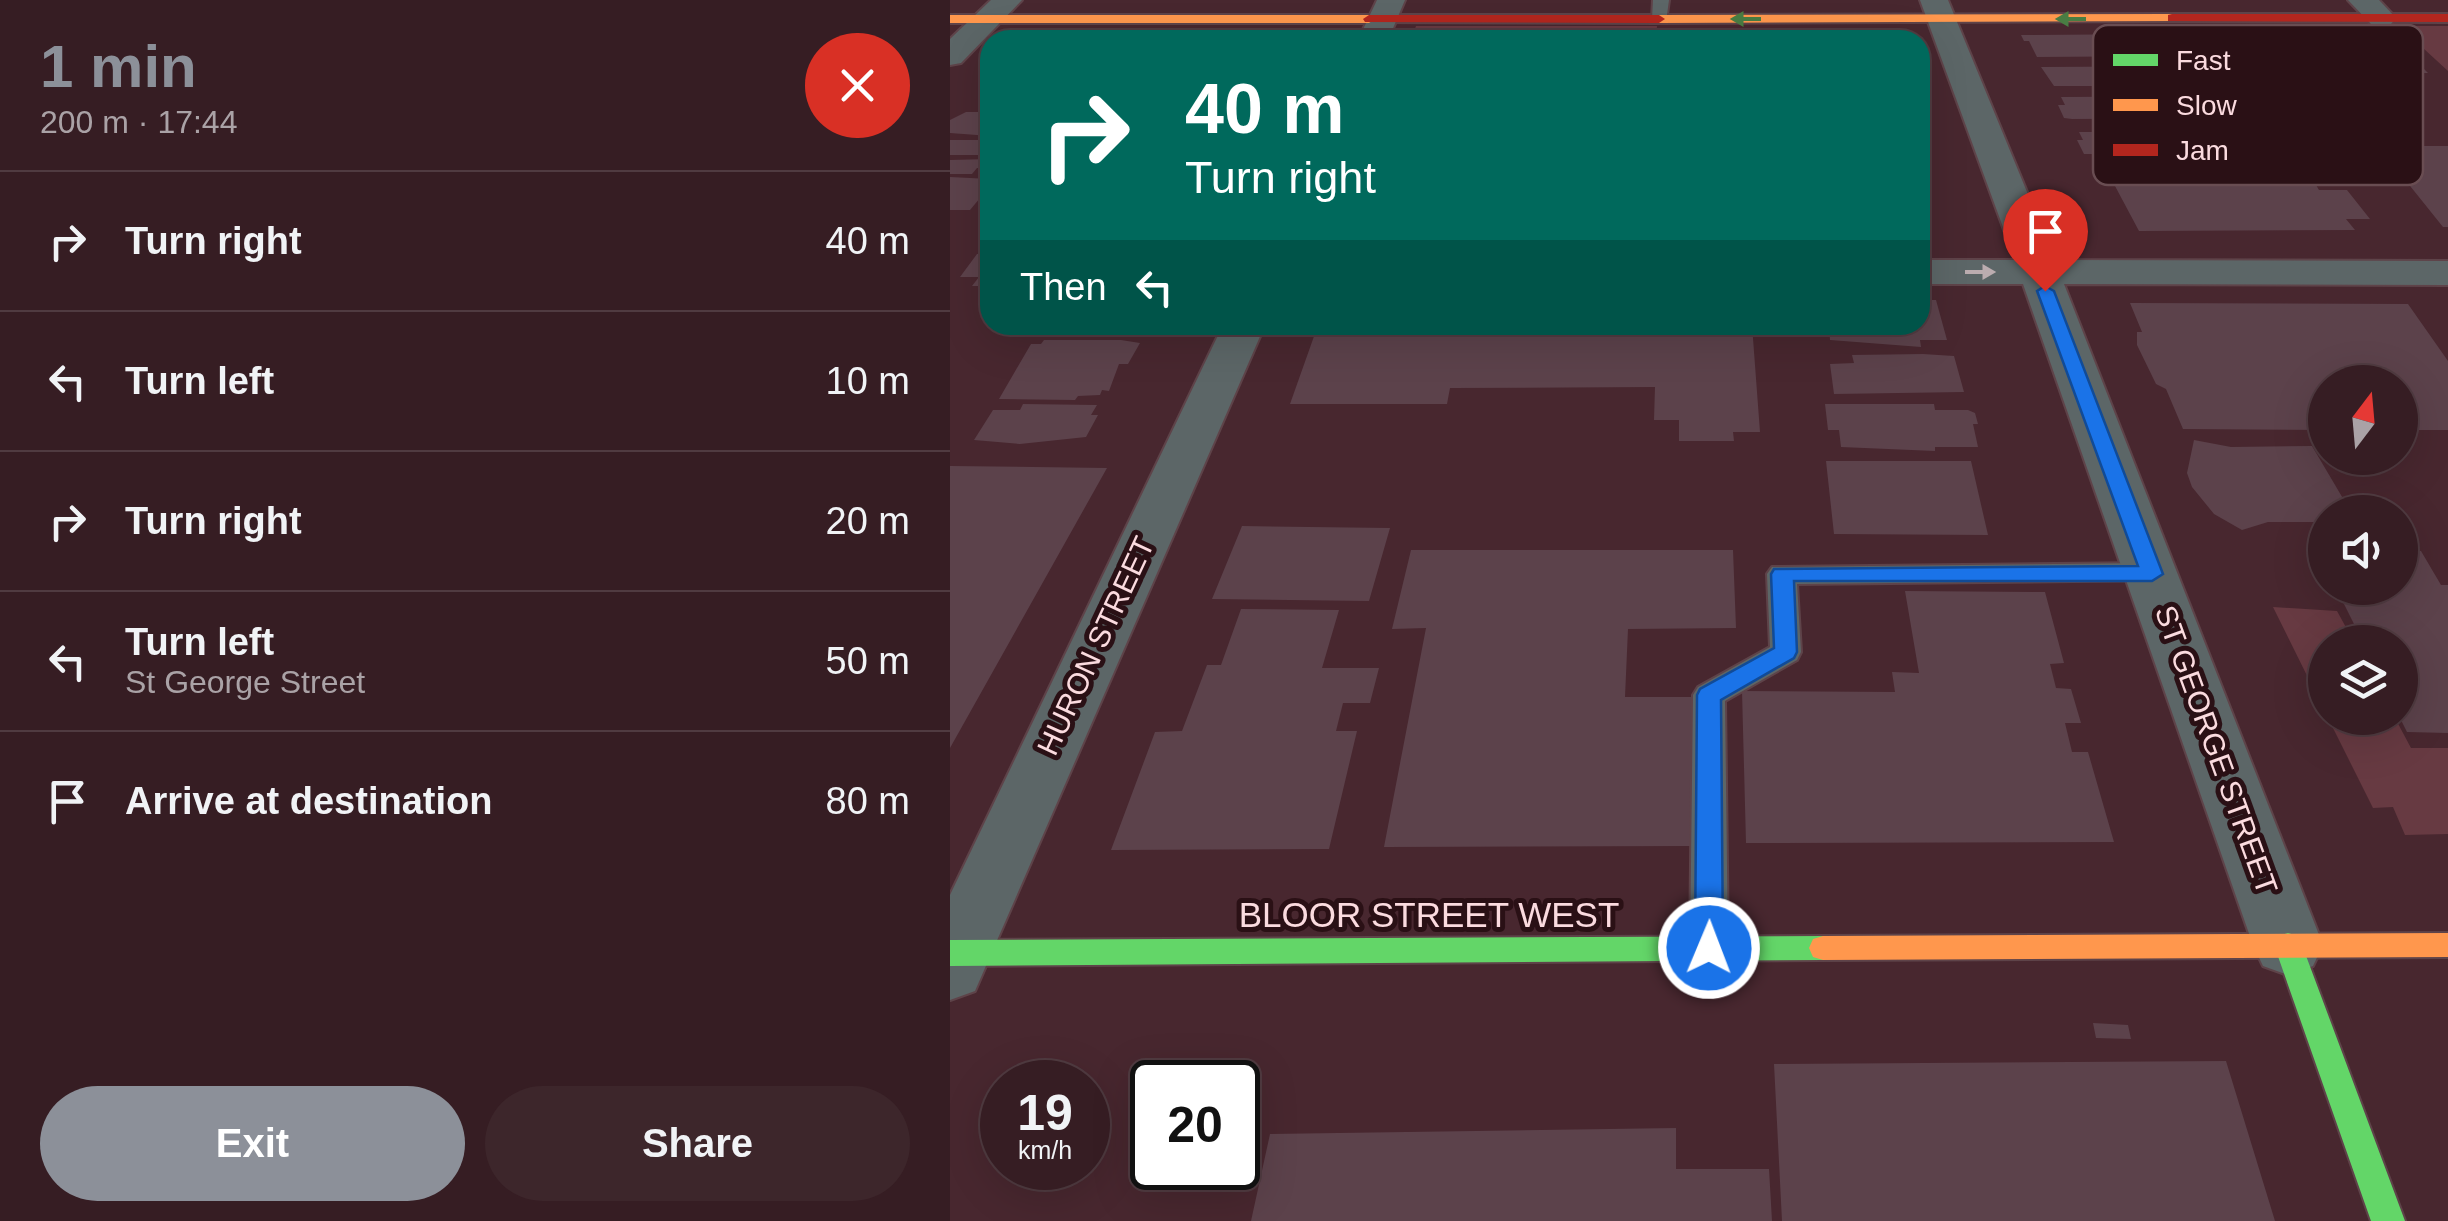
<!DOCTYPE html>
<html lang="en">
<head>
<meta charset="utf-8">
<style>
	:root { --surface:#361d23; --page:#3d262b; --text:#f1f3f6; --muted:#aaa2a6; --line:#503b41; --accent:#8c9099 }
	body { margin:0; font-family:Arial,sans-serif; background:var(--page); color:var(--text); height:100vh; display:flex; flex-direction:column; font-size:38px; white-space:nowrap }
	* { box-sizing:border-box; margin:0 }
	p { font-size:32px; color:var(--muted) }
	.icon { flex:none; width:55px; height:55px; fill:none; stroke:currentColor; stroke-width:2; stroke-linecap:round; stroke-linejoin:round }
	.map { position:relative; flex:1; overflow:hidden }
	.sheet { display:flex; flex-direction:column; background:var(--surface); width:950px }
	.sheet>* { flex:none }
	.top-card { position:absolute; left:30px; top:30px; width:950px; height:305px; border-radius:30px; box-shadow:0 10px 40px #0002,0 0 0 2px var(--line); background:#00695c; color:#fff; overflow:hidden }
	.needle { width:65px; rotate:16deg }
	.controls { position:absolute; left:1358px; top:365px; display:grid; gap:20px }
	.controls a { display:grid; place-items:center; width:110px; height:110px; border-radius:50%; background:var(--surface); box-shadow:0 10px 40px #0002,0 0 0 2px var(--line); font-size:50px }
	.speed { position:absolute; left:30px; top:1060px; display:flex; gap:20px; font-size:50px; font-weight:700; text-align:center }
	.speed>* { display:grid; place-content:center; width:130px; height:130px; border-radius:50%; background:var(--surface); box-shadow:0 10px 40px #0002,0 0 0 2px var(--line); line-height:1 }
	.speed small { font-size:25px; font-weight:400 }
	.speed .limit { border:5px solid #111; border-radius:15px; background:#fff; color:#111 }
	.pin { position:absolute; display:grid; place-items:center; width:85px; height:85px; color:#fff; margin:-102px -42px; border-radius:50% 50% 50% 0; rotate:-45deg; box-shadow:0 0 10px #0007 }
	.pin .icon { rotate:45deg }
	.me { position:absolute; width:110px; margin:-55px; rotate:1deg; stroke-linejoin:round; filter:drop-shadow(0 0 8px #0008) }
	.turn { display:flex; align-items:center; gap:35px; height:210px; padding:0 40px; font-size:45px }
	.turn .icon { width:130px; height:130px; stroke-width:2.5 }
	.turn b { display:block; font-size:70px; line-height:85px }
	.then { display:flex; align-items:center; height:95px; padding:0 40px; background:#0003; gap:20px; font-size:38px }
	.round { display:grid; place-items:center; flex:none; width:105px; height:105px; border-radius:52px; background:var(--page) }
	.head { display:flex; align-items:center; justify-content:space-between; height:170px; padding:0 40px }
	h1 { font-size:60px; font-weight:700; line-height:75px; color:var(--accent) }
	.cta { display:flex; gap:20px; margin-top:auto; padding:20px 40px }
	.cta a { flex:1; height:115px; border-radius:60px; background:var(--accent); color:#fff; font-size:40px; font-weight:700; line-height:115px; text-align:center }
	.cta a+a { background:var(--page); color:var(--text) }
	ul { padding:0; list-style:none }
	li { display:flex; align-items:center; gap:30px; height:140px; padding:0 40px; border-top:2px solid var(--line) }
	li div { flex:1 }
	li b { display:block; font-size:38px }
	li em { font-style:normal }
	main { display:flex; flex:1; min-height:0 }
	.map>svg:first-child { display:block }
</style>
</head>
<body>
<main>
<section class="sheet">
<div class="head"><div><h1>1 min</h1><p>200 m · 17:44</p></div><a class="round" style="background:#d93025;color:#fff"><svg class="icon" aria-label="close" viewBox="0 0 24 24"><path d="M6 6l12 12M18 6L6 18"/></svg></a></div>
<ul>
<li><svg class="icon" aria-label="right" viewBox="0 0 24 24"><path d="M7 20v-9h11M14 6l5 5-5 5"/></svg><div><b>Turn right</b></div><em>40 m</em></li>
<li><svg class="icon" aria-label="left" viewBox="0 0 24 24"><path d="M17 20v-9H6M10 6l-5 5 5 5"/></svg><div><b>Turn left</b></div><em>10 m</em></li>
<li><svg class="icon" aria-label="right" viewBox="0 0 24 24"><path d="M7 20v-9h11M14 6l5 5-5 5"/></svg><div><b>Turn right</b></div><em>20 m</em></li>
<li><svg class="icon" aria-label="left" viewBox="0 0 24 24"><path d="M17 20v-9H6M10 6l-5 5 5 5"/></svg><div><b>Turn left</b><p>St George Street</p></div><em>50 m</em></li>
<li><svg class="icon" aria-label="arrive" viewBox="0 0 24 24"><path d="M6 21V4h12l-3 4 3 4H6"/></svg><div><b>Arrive at destination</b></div><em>80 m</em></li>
</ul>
<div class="cta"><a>Exit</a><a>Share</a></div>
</section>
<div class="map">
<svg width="1498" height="1221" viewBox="0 0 1498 1221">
	<rect width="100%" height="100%" fill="#48272f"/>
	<!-- green -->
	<path fill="#673a42" d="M466 26H707L706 40H461Z
		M1449 26H1498V71Z
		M1323 607 1387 611 1404 642H1375V712Z
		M1378 718H1445L1461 748H1498V834L1455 835 1443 807 1423 808Z"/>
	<!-- building -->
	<path fill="#5c424b" d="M315 32 338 33 336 36H374L372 40H310Z
		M102 34H137L156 36 153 40H96Z
		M233 34H283L279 40H228Z
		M1211 34 1227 56 1087 57 1079 41H1074L1071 35Z
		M1449 44 1478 73H1425L1399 45Z
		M1264 66 1274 70 1283 82H1275L1278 86H1104L1091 67Z
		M1288 96 1299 101 1309 114H1300L1303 118 1122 119 1114 118 1108 105H1115L1111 97Z
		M16 112H40V136L0 133V120Z
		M1129 132H1313L1329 154H1134L1127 140H1133Z
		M0 140H40V155H0Z
		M1428 146H1498V227H1493Z
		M40 159V168H27L22 174H0V160Z
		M0 177 40 179V186L20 210H0Z
		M1366 185 1369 190H1397L1420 219H1396L1405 230 1189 231 1165 186Z
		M27 254H40V286H22L29 277H10Z
		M970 300H986L997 340H970L971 347 880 340 879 326 970 325Z
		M1180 303 1458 304 1498 361V430H1450V382H1375V430L1233 429 1216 389 1206 384 1187 345V332H1192Z
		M368 325H802L810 432H783L784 441H729V420H704L705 387 500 388 497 404H340Z
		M94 340H171L190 343 178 364H169L159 391 152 390 150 395 128 396 125 400 49 399 81 344H91Z
		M973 354 1004 356 1014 392 884 394 880 364 904 363 902 355Z
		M73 404 147 405 141 415H148L136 437 70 444 24 440 43 410H70Z
		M875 404H984L985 410H1018L1025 413 1028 424H1023L1028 447H985V451L891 447 889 430H878Z
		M1244 440 1281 447 1362 446 1401 512H1375V522H1318L1292 530 1264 514 1242 487 1237 473Z
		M876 461H1021L1038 535 884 534Z
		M0 466 157 468 0 748Z
		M292 526 440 528 419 601 262 599Z
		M461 550H783L786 628 678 629 675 697H743L742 846 434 847 476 628 442 629Z
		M1450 551H1471L1491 585H1498V733L1457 732 1450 718V642H1413L1386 588H1450Z
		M955 591 1095 592 1114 663 1100 664 1106 688 1121 689 1131 723H1115L1122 752H1138L1164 842 796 843 792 691 945 692 942 672 969 673Z
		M291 609 389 610 372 668H429L420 703H393L386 731H407L379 849 161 850 205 732 232 731 257 665H271Z
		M1143 1023 1178 1025 1181 1039 1146 1038Z
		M1276 1061 1325 1221H832L824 1064Z
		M726 1128V1169H819L822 1221H301L320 1134Z"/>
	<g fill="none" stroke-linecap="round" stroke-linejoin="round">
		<!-- lane casing -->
		<g stroke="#5e4349" stroke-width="4">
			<path id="lane" d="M703 0H719L716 22 702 19Z
				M1201 563 1211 566 1216 573 1211 580 847 584 851 652 847 660 775 701 778 948 772 960 759 965 746 960 740 948 743 695 748 687 820 647 817 574 822 567Z"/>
		</g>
		<!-- street casing -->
		<g stroke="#5e4349" stroke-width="4">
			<path id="street" d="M41 0H72L11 63 0 65V39Z
				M427 0H455L438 40H408Z
				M970 0H998L1105 260 1498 261V285L1114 284 1373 945 1363 966 1338 975 1313 966 1303 945 1073 284H970V260H1065Z
				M1398 0H1429L1446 18 1441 24H1421Z
				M273 325H315L25 991 0 1000V895Z"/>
		</g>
		<!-- fast casing -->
		<g stroke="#5e4349" stroke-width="4">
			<path id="fast" d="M1338 933 1348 936 1352 945 1455 1221H1421L1324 945 1328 936Z
				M873 936 883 939 887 948 883 957 873 960 0 966V940Z"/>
		</g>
		<!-- slow casing -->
		<g stroke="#5e4349" stroke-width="4">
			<path id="slow" d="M1222 14 1226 15V21L709 23 703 19 709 15Z
				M0 15H419L425 19 419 23H0Z
				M1498 933V957L873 960 863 957 859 948 863 939 873 936Z"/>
		</g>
		<!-- jam casing -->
		<g stroke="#5e4349" stroke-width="4">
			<path id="jam" d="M1222 14H1498V22L1218 21V15Z
				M419 15H709L715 19 709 23 415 22 413 19Z"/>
		</g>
		<!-- lane -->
		<use href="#lane" fill="#5c6667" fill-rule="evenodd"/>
		<!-- street -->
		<use href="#street" fill="#5c6667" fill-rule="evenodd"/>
		<!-- fast -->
		<use href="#fast" fill="#63d668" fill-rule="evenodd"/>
		<!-- slow -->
		<use href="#slow" fill="#ff974d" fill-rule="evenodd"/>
		<!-- jam -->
		<use href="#jam" fill="#b3261e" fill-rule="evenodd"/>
	</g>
	<!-- one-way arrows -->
	<defs><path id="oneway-solid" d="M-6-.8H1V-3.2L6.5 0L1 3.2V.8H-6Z" transform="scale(2.5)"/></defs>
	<g fill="#497d43">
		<use href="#oneway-solid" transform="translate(796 19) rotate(-180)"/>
		<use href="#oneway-solid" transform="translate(1121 19) rotate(180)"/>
	</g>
	<use fill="#bbacaf" href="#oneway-solid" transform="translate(1030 272)"/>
	<!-- route -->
	<path fill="#1a73e8" stroke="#114b97" stroke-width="2.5" d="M1095 286 1104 291 1213 574 1202 581H844L847 652 844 658 771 700 773 948 769 957 759 960 749 957 745 948 747 695 750 689 824 648 821 574 824 569 1188 566 1087 291Z"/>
	<g text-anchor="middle" stroke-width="10" stroke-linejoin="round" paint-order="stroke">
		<!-- street labels -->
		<g font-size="30" fill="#fbdbdf" stroke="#2a1015">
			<text transform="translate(146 646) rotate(-65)" y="10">HURON STREET</text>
			<text transform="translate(1266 750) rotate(70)" y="10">ST GEORGE STREET</text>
		</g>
		<!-- near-street labels -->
		<g font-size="35" fill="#fbdbdf" stroke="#2a1015">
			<text x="479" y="927">BLOOR STREET WEST</text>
		</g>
	</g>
	<!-- legend -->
	<rect x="1143" y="25" width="330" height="160" rx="15" fill="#2a1015" stroke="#694d52" stroke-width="2.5"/>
	<rect x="1163" y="54" width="45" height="12" fill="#63d668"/>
	<rect x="1163" y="99" width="45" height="12" fill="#ff974d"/>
	<rect x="1163" y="144" width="45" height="12" fill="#b3261e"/>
	<g font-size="28" fill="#fbdbdf">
		<text x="1226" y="70">Fast</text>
		<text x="1226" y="115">Slow</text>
		<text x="1226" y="160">Jam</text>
	</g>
</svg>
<div class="controls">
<a><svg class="needle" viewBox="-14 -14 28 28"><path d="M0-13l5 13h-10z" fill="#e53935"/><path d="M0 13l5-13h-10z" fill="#aaa2a6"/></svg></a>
<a><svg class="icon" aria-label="sound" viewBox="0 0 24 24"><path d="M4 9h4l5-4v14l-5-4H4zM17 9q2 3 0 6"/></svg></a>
<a><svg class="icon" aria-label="layers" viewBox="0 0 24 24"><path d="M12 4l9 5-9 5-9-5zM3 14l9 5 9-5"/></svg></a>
</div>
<div class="speed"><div>19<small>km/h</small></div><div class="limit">20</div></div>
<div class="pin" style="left:1095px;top:291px;background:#d93025"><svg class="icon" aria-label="arrive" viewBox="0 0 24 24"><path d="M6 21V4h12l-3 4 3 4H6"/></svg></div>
<svg class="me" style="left:759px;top:948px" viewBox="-20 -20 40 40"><circle r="17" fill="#1a73e8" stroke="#fff" stroke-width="3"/><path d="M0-11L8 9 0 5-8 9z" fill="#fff"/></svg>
<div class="top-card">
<div class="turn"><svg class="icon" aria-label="right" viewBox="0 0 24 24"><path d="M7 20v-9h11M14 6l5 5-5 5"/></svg><div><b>40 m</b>Turn right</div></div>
<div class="then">Then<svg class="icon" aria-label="left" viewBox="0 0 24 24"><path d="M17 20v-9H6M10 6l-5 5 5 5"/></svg></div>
</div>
</div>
</main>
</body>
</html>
